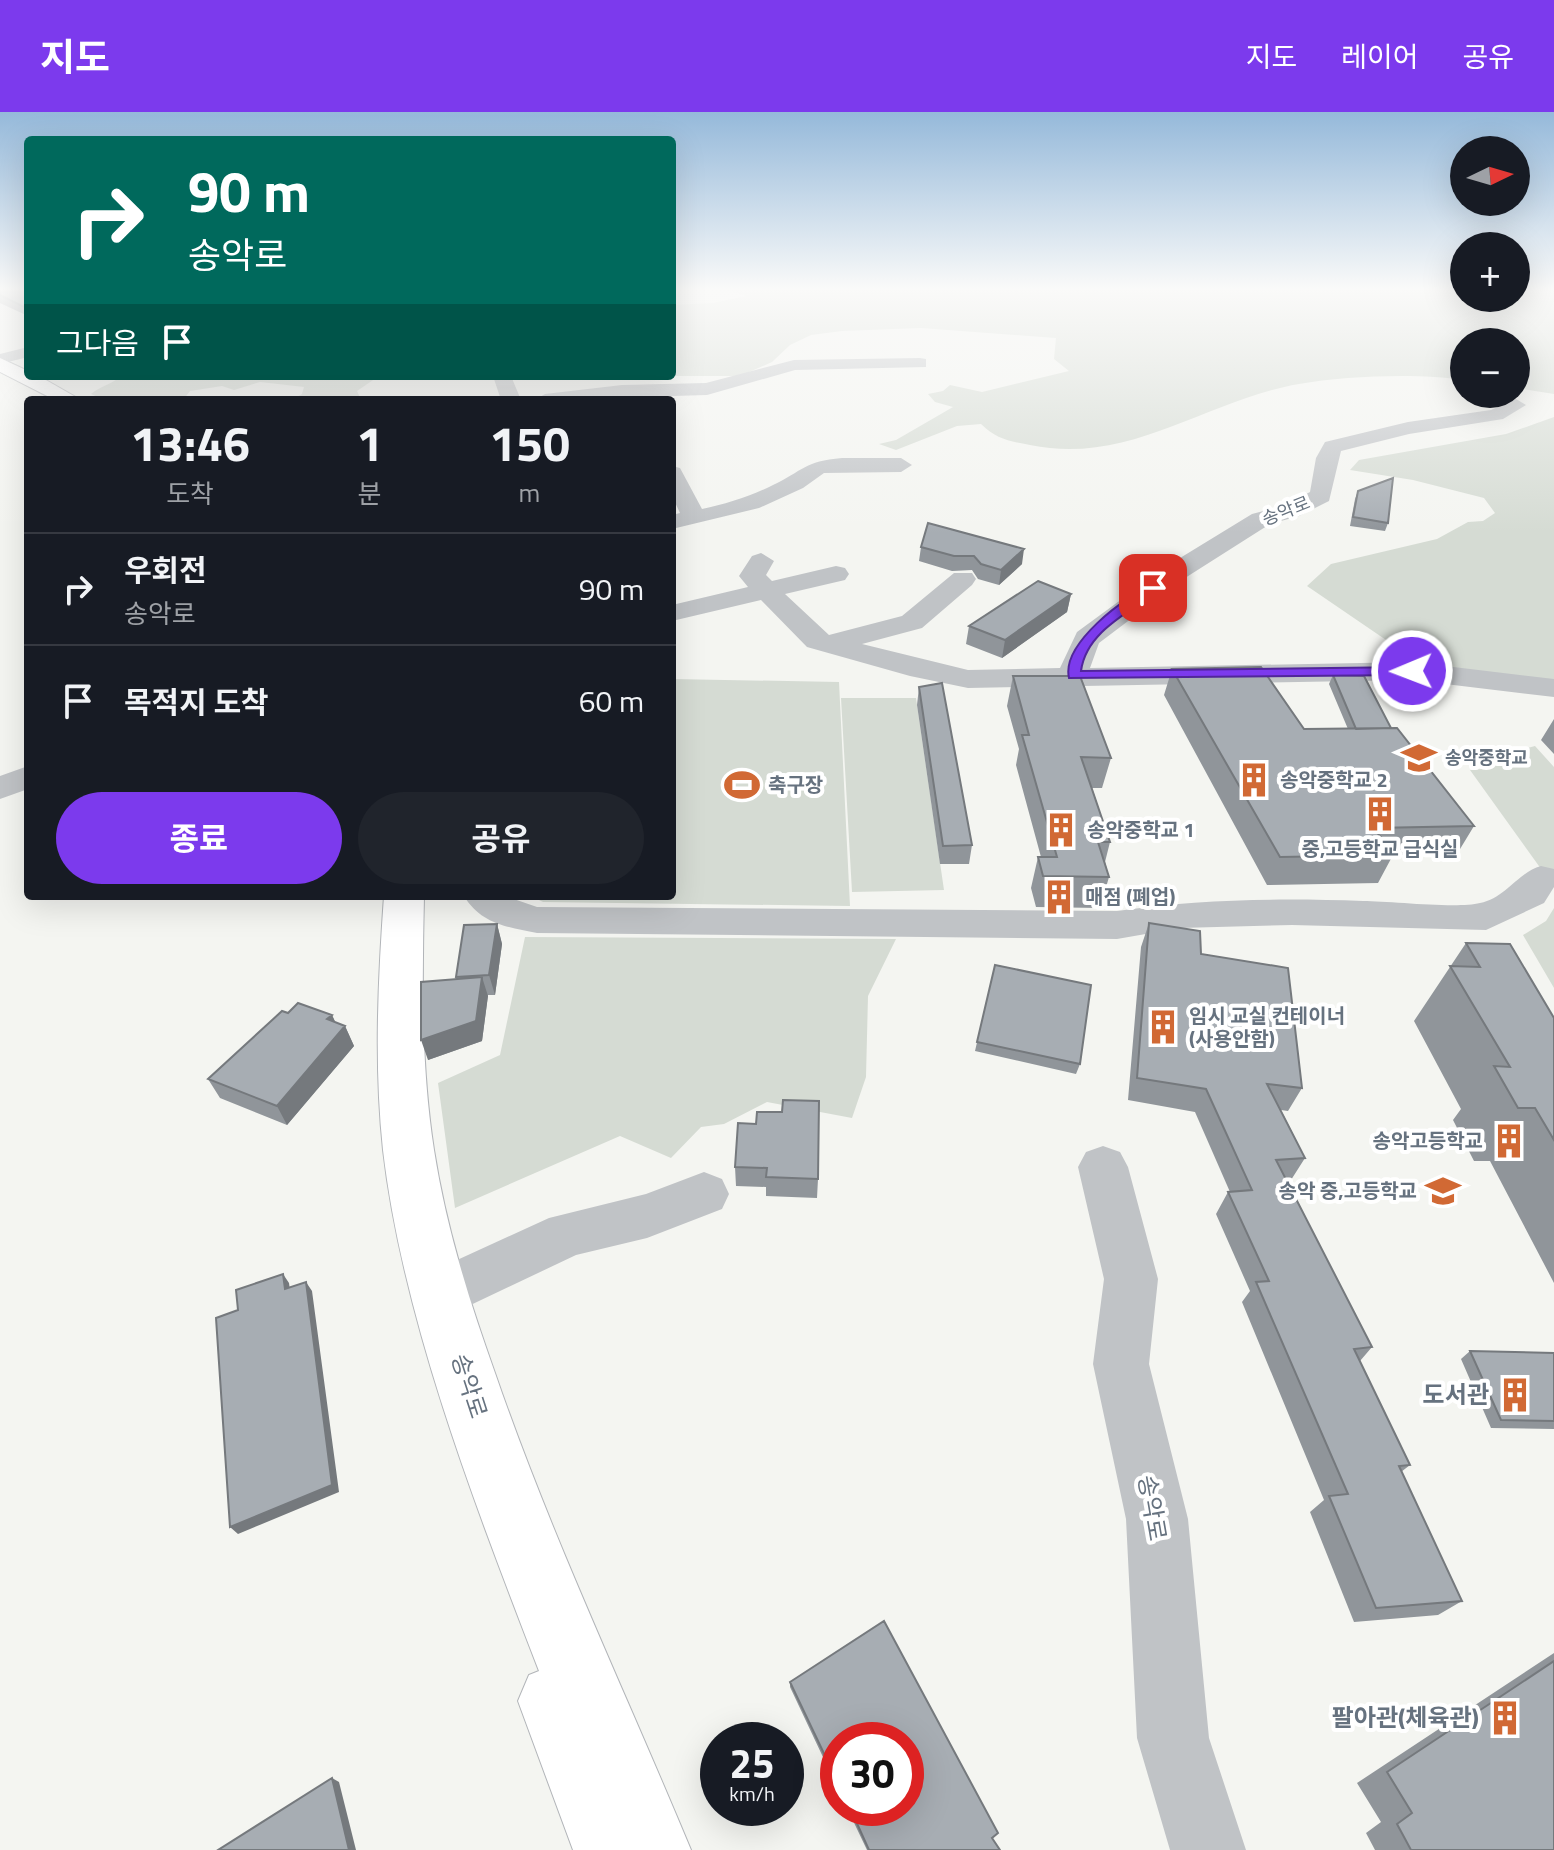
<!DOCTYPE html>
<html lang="ko">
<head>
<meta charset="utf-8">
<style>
	:root { --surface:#171b24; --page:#20242c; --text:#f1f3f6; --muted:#9ea1a6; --line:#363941; --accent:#7c3aed }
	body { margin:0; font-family:"Titillium Web","Noto Sans KR",sans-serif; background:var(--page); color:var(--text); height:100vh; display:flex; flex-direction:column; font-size:30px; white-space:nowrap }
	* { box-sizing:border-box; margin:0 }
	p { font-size:26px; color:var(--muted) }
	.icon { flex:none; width:44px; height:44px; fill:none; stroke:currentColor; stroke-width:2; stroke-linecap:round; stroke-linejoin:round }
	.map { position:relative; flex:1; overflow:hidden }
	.panel { position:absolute; left:24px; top:284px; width:652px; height:504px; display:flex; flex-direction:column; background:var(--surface); border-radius:8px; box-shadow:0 8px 32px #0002 }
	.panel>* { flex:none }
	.banner { position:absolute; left:24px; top:24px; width:652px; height:244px; border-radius:8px; box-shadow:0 8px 32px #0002; background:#00695c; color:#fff; overflow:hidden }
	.needle { width:52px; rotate:85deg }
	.controls { position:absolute; left:1450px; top:24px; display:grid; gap:16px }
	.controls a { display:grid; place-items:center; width:80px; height:80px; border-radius:50%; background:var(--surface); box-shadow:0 8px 32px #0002; font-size:40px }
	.speed { position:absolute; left:700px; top:1610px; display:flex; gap:16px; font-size:40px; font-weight:700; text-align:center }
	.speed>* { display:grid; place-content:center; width:104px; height:104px; border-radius:50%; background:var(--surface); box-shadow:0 8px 32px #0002; line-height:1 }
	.speed small { font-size:20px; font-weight:400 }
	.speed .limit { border:12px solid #d22; background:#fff; color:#111 }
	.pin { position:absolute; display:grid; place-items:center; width:68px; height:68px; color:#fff; margin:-34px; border-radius:16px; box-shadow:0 4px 12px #0006 }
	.me { position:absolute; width:88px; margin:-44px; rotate:269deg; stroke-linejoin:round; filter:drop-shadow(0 0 6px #0008) }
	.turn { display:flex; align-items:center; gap:28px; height:168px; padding:0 32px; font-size:36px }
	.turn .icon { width:104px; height:104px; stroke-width:2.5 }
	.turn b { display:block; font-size:56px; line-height:68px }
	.then { display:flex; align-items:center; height:76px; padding:0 32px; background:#0003; gap:16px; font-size:30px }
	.eta { display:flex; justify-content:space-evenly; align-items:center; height:136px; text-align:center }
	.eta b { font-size:48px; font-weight:700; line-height:56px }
	.action { display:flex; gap:16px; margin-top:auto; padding:16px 32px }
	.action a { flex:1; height:92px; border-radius:48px; background:var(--accent); color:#fff; font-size:32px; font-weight:700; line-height:92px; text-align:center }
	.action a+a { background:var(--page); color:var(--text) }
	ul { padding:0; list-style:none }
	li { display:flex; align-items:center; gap:24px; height:112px; padding:0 32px; border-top:2px solid var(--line) }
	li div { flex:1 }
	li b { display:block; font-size:30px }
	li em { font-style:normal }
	header { display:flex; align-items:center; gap:48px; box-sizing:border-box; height:112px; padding:0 40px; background:var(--accent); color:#fff }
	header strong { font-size:38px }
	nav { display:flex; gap:44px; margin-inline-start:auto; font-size:28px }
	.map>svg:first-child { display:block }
</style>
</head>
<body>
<header>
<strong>지도</strong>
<nav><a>지도</a><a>레이어</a><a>공유</a></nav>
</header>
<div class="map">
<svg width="1554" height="1738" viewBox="0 0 1554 1738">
	<rect width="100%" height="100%" fill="#f4f5f1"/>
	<!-- green -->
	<path fill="#d5dbd3" d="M725 177H1464V186H1516V177H1554V282L1516 276V230H1464V268C1417 261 1346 264 1299 272 1205 288 1130 354 1030 333 1009 329 996 327 981 312L957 314 896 338 879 332 896 328 953 295 935 290 928 282 943 279 950 273 982 280 1069 259 1054 247 1056 226 921 216 842 219 811 223 790 233 772 250 740 264H610H672V193L713 191 746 184Z
		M121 264H379L357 279 361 288H292L302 282 304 275 260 270 234 278 222 274 190 279 183 288H104L91 282C102 273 111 273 121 264Z
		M1554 305V573L1412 559 1389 530 1307 474 1331 452 1437 427 1468 410 1483 409 1495 401 1484 386 1413 368 1350 358 1359 348 1506 322Z
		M672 567 839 570 850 794 543 790 531 784H672Z
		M841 586H916L944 778 852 780Z
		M1535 634 1554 655V775L1470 658 1493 656 1501 643Z
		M1554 796V876L1523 823 1546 809Z
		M525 825 896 827 868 884 866 965 852 1006 767 990 724 1012 701 1015 671 1046 620 1024 455 1096 438 971 500 943Z"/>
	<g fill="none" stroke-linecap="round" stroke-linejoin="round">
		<!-- major casing -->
		<g stroke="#b2b5b9" stroke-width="2">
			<path id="major" d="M0 246 28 259V264H39L81 288H55L0 260Z
				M384 784H424C422 869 421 954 434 1038 446 1115 469 1188 495 1261 551 1424 625 1579 691 1738H573L518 1589 529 1563 539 1559C477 1398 403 1209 383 1038 374 954 378 868 384 784Z"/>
		</g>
		<!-- minor -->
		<path fill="#c0c3c6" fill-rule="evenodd" d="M28 235V245L0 252V242Z
			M920 246 926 247V255L795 258 707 283 535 288 545 282 622 273 706 271 794 248Z
			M493 264H511L521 288H501Z
			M1516 287 1526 293 1503 307 1409 322 1341 339 1329 389 1299 404 1270 412 1185 466 1099 531 1090 556 1412 550 1554 567V585L1412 568 968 576 910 564 807 535 761 488 672 509V493L748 475 739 464 752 444 761 441 774 449 766 463 772 469 836 454 845 456 849 462 845 468 785 482 829 523 902 504 954 461H972L976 467 972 473 922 516 862 532 968 558 1060 556 1077 520 1167 454 1252 402 1283 394 1310 380 1316 346 1325 330 1408 310 1491 298Z
			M842 346H901L912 353 901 360 824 361 803 376 759 396 672 417V403L680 401 672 384V354L680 356 702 397C726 392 751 384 773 373 803 359 804 349 842 346Z
			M28 654V677L0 687V664Z
			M1541 754 1554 757V775L1544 791 1486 818 1292 813 1180 816 1117 827 537 821C507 815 481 812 464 784H505L537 795 1117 799C1199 787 1280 786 1363 789 1390 789 1457 797 1480 791 1506 786 1518 760 1541 754Z
			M1103 1034 1120 1040 1128 1055 1158 1167 1149 1252 1188 1407 1209 1626 1246 1738H1170L1137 1626 1126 1407 1093 1252 1104 1167 1078 1055 1086 1040Z
			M704 1060 722 1067 729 1082 722 1097 647 1126 576 1143 439 1208 420 1201 412 1183 420 1165 549 1106 646 1082Z"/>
		<!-- major -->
		<use href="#major" fill="#fff" fill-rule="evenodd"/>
	</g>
	<!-- wall -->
	<path fill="#90959a" d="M0 177H28V204L0 191Z
		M1358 379 1388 411 1385 419 1350 414 1355 387Z
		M921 435 1022 452 999 473 978 467 972 458 952 459 919 449Z
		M1071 482 1067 500 1002 546 966 532 969 514Z
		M1172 557 1304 617H1348L1329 572 1333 563 1391 616 1474 714 1457 742 1393 743 1378 771 1267 773 1164 583Z
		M1013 564 1111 646 1102 676H1092L1110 730 1105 750 1109 765 1100 796 1036 795 1031 776 1038 745H1041L1016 653 1019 637 1007 594Z
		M919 575 972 733 969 752H940L917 593Z
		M1554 607V642L1541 628Z
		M1149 811 1201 842 1302 976 1288 999 1281 998 1305 1046 1291 1068 1287 1069 1372 1235 1360 1249 1410 1353 1401 1360 1462 1489 1438 1503 1354 1510 1310 1400 1324 1388 1242 1190 1250 1179 1216 1102 1228 1080H1230L1195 1000 1128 988 1141 835Z
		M497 812 502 832 495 883H488L482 929 428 948 456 865Z
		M1466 831 1554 906V1171L1490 1049H1474L1453 1008 1461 997 1414 909Z
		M995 853 1080 952 1076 962 975 939Z
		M288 901 332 903 335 910 345 914 354 934 287 1013 220 986 208 967Z
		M738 1011 818 1067 817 1086 766 1084V1075L736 1074 735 1055Z
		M1470 1239 1554 1241V1317L1491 1316 1461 1247Z
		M1554 1541V1738H1375L1366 1721 1381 1710 1357 1671Z
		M790 1570 992 1726 1000 1738H867L847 1696H906L838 1628V1677L790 1575Z"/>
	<!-- shaded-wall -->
	<path fill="#75797d" d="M1024 437 1022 452 999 473 1001 458Z
		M1071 482 1067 500 1002 546 1005 528Z
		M497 812 502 832 495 883 489 863Z
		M482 865 488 884 482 929 428 948 421 928Z
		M332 903 340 920 345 914 354 934 287 1013 277 994 327 907Z
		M283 1162 289 1171 291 1186 285 1177Z
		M306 1170 312 1179 339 1380 238 1422 230 1415Z
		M332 1666 339 1670 356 1738H349Z"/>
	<!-- building -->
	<path fill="#a7adb3" stroke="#75797d" stroke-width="2" d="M0 177H28V197L0 183Z
		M1393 366 1388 411 1353 405 1358 379Z
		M928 411 1024 437 1001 458 981 452 974 444H954L921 435Z
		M1038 469 1071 482 1005 528 969 514Z
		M1261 555 1304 617 1397 616 1474 714 1374 716 1393 743 1280 745 1172 557Z
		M1333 563 1364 564 1391 616 1356 617Z
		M1013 564H1080L1111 646 1081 645 1110 730H1098L1109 765 1043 764 1038 745H1057L1022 623H1029Z
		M942 571 972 733 943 734 919 575Z
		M1149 811 1200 819 1201 842 1288 856 1302 976 1267 972 1305 1046 1276 1048 1372 1235 1354 1237 1410 1353 1399 1354 1462 1489 1376 1496 1329 1384 1348 1382 1256 1170 1269 1169 1228 1080 1252 1078 1206 977 1137 966Z
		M497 812 489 863 456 865 464 813Z
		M1466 831 1510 832 1554 906V1028L1535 996H1518L1494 954 1510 955 1450 854 1480 855Z
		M995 853 1091 873 1080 952 977 930Z
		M482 865 476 909 421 928V870Z
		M298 891 332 903 327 907 345 914 277 994 208 967 282 899 288 901Z
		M783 988 819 989 818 1067 766 1065 767 1056 735 1055 738 1011 756 1012 757 1000H782Z
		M283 1162 285 1177 306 1170 332 1373 230 1415 216 1206 238 1198 236 1178Z
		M1470 1239 1554 1241V1309L1501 1308Z
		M884 1509 998 1721 992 1726 1000 1738H869L850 1696H906V1628H838V1671L790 1570Z
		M1554 1549V1738H1411L1397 1712 1412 1701 1387 1660Z
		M332 1666 349 1738H218Z"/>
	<!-- sky -->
	<linearGradient id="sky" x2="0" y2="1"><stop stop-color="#95b9da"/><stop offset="0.42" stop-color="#fafaf9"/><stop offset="1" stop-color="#fafaf9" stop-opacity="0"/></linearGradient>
	<rect width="1554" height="421" fill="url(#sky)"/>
	<!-- route -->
	<path fill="#7c3aed" stroke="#51269a" stroke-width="2" d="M1153 473 1158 474V479C1128 501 1086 520 1081 559L1412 555 1418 559 1412 563 1069 566C1061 532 1125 484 1153 473Z"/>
	<!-- icons -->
	<defs>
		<g id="school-bare" transform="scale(2.76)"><path d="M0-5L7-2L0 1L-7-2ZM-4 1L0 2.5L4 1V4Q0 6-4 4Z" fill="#d16934" stroke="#fff" stroke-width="2.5" paint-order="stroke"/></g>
		<g id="building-bare" transform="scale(2.76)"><path d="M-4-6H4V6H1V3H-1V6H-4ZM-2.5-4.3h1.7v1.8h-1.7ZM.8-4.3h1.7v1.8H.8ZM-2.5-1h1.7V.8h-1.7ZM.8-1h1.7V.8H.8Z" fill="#d16934" stroke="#fff" stroke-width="2.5" paint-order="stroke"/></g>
		<g id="stadium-bare" transform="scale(2.76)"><path d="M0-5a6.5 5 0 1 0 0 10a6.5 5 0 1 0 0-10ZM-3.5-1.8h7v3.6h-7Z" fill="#d16934" stroke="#fff" stroke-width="2.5" paint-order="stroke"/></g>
	</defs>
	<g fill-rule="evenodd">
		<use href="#school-bare" x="1419" y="646"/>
		<use href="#building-bare" x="1254" y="668"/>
		<use href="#stadium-bare" x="742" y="673"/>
		<use href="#building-bare" x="1380" y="702"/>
		<use href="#building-bare" x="1061" y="718"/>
		<use href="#building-bare" x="1059" y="785"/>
		<use href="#building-bare" x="1163" y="915"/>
		<use href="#building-bare" x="1509" y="1029"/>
		<use href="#school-bare" x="1443" y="1079"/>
		<use href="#building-bare" x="1515" y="1283"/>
		<use href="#building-bare" x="1505" y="1606"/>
	</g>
	<g text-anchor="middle" stroke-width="8" stroke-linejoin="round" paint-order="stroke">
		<!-- far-street labels -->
		<g font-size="18" fill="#66727f" stroke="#fff">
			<text transform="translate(1286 399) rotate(-22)" y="6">송악로</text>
		</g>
		<!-- far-poi labels -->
		<g font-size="18" font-weight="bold" fill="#66727f" stroke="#fff" text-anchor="start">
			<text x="1445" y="652">송악중학교</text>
		</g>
		<!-- poi labels -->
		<g font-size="20" font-weight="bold" fill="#66727f" stroke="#fff" text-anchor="start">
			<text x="1280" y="675">송악중학교 2</text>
			<text x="768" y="680">축구장</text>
			<text x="1087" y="725">송악중학교 1</text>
			<text x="1380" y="744" text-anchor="middle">중,고등학교 급식실</text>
			<text x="1085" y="792">매점 (폐업)</text>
			<text x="1189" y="911">임시 교실 컨테이너<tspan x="1189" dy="23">(사용안함)</tspan></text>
			<text x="1483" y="1036" text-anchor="end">송악고등학교</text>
			<text x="1417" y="1086" text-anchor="end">송악 중,고등학교</text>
		</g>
		<!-- near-street labels -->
		<g font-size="24" fill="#66727f" stroke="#fff">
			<text transform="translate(469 1274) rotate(72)" y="8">송악로</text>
			<text transform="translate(1152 1396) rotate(80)" y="8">송악로</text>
		</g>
		<!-- near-poi labels -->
		<g font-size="24" font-weight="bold" fill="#66727f" stroke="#fff" text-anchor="end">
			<text x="1489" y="1291">도서관</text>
			<text x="1479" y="1614">팔아관(체육관)</text>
		</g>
	</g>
</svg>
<div class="controls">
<a><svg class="needle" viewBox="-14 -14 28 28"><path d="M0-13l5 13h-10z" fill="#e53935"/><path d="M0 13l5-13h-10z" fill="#9ea1a6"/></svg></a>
<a>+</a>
<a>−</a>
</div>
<div class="speed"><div>25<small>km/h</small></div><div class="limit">30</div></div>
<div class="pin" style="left:1153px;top:476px;background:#d93025"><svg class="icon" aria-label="arrive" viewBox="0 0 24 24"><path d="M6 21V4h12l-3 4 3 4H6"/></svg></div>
<svg class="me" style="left:1412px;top:559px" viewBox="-20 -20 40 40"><circle r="17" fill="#7c3aed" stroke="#fff" stroke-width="3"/><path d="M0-11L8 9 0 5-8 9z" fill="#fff"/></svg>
<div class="banner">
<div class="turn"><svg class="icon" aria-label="right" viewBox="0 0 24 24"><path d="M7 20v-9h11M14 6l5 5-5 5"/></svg><div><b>90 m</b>송악로</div></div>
<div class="then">그다음<svg class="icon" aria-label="arrive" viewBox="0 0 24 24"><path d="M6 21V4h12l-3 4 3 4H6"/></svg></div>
</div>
<section class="panel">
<div class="eta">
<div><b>13:46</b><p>도착</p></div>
<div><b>1</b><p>분</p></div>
<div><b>150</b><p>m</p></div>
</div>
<ul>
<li><svg class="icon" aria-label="right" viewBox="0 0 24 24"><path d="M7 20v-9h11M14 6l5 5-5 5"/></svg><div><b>우회전</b><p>송악로</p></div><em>90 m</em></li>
<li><svg class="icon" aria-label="arrive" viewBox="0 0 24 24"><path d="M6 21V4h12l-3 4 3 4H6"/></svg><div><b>목적지 도착</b></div><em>60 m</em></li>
</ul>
<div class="action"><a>종료</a><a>공유</a></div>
</section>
</div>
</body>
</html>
